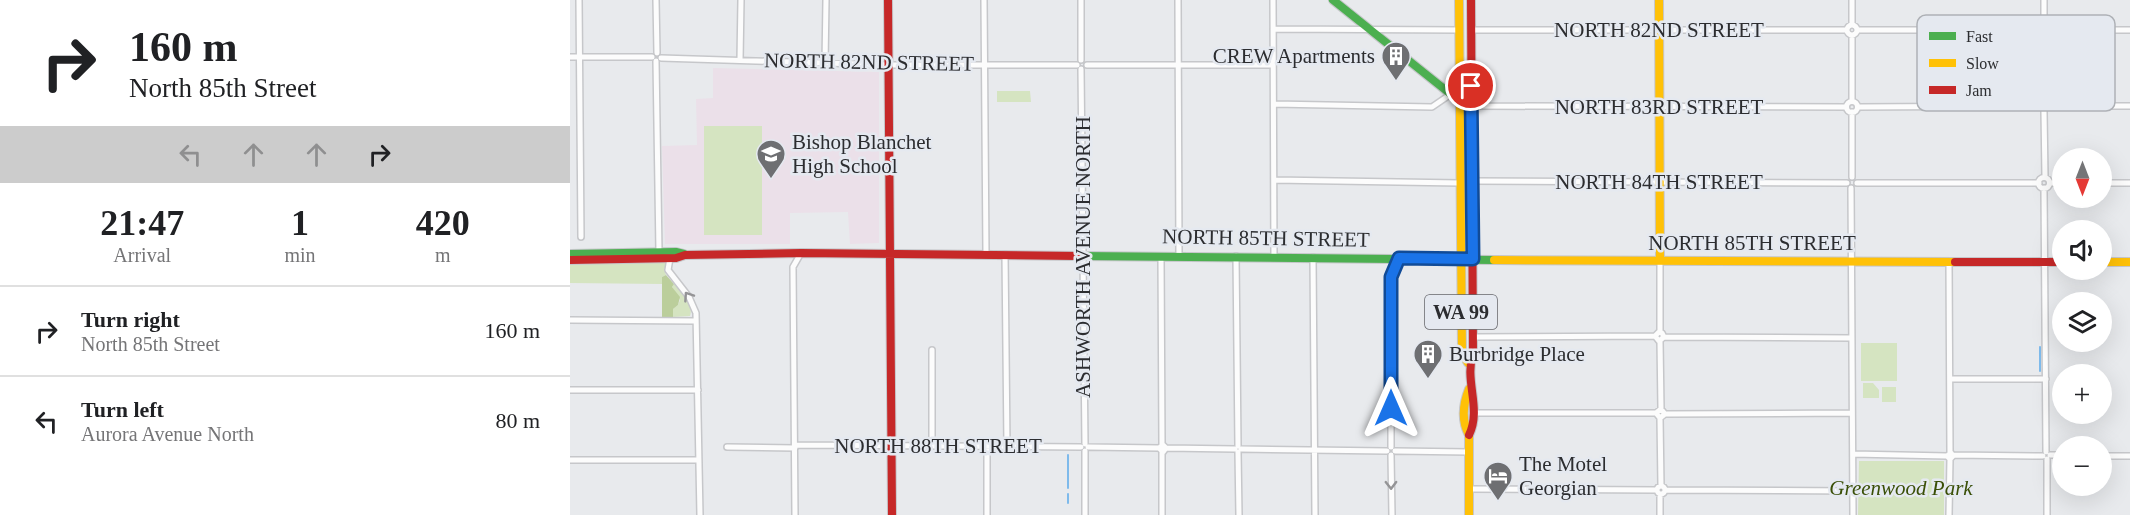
<!DOCTYPE html>
<html lang="en">
<head>
<meta charset="utf-8">
<style>
	:root { --surface:#fff; --page:#f6f6f6; --text:#202124; --muted:#757577; --line:#e0e0e0 }
	body { margin:0; font-family:Georgia,serif; background:var(--page); color:var(--text); height:100vh; display:flex; flex-direction:column; font-size:22px; white-space:nowrap }
	* { box-sizing:border-box; margin:0 }
	p { font-size:20px; color:var(--muted) }
	.icon { flex:none; width:33px; height:33px; fill:none; stroke:currentColor; stroke-width:2; stroke-linecap:round; stroke-linejoin:round }
	.map { position:relative; flex:1; overflow:hidden }
	.panel { display:flex; flex-direction:column; background:var(--surface); width:570px }
	.panel>* { flex:none }
	.hud { background:#fff; color:var(--text); overflow:hidden }
	.needle { width:39px; rotate:180deg }
	.buttons { position:absolute; left:1482px; top:148px; display:grid; gap:12px }
	.buttons a { display:grid; place-items:center; width:60px; height:60px; border-radius:50%; background:var(--surface); box-shadow:0 6px 24px #0002; font-size:30px }
	.pin { position:absolute; display:grid; place-items:center; width:51px; height:51px; color:#fff; margin:-26px; border:3px solid #fff; border-radius:50%; box-shadow:0 2px 6px #0007 }
	.me { position:absolute; width:66px; margin:-33px; rotate:0deg; stroke-linejoin:round; filter:drop-shadow(0 0 4px #0008) }
	.turn { display:flex; align-items:center; gap:21px; height:126px; padding:0 30px; font-size:27px }
	.turn .icon { width:78px; height:78px; stroke-width:2.5 }
	.turn b { display:block; font-size:42px; line-height:51px }
	.lanes { display:flex; align-items:center; height:57px; padding:0 30px; background:#0003; justify-content:center; gap:30px; direction:ltr }
	.lanes .off { opacity:.35 }
	.eta { display:flex; justify-content:space-evenly; align-items:center; height:102px; text-align:center }
	.eta b { font-size:36px; font-weight:700; line-height:42px }
	ul { padding:0; list-style:none }
	li { display:flex; align-items:center; gap:18px; height:90px; padding:0 30px; border-top:2px solid var(--line) }
	li div { flex:1 }
	li b { display:block; font-size:22px }
	li em { font-style:normal }
	main { display:flex; flex:1; min-height:0 }
	.map>svg:first-child { display:block }
</style>
</head>
<body>
<main>
<section class="panel">
<div class="hud">
<div class="turn"><svg class="icon" aria-label="right" viewBox="0 0 24 24"><path d="M7 20v-9h11M14 6l5 5-5 5"/></svg><div><b>160 m</b>North 85th Street</div></div>
<div class="lanes"><svg class="icon off" aria-label="left" viewBox="0 0 24 24"><path d="M17 20v-9H6M10 6l-5 5 5 5"/></svg><svg class="icon off" aria-label="ahead" viewBox="0 0 24 24"><path d="M12 20V5M6 11l6-6 6 6"/></svg><svg class="icon off" aria-label="ahead" viewBox="0 0 24 24"><path d="M12 20V5M6 11l6-6 6 6"/></svg><svg class="icon" aria-label="right" viewBox="0 0 24 24"><path d="M7 20v-9h11M14 6l5 5-5 5"/></svg></div>
</div>
<div class="eta">
<div><b>21:47</b><p>Arrival</p></div>
<div><b>1</b><p>min</p></div>
<div><b>420</b><p>m</p></div>
</div>
<ul>
<li><svg class="icon" aria-label="right" viewBox="0 0 24 24"><path d="M7 20v-9h11M14 6l5 5-5 5"/></svg><div><b>Turn right</b><p>North 85th Street</p></div><em>160 m</em></li>
<li><svg class="icon" aria-label="left" viewBox="0 0 24 24"><path d="M17 20v-9H6M10 6l-5 5 5 5"/></svg><div><b>Turn left</b><p>Aurora Avenue North</p></div><em>80 m</em></li>
</ul>
</section>
<div class="map">
<svg width="1560" height="515" viewBox="0 0 1560 515">
	<rect width="100%" height="100%" fill="#e8eaed"/>
	<!-- education -->
	<path fill="#ebe0e9" d="M143 68 309 72V243L280 244 278 212 220 213V244H95L92 146 127 145 126 99 143 98Z"/>
	<!-- green -->
	<path fill="#d5e4c1" d="M427 91H460L461 102H427Z
		M134 126H192V235H134Z
		M96 261 98 263 94 269 96 275 92 277V284L0 283V265Z
		M104 284C112 293 124 304 120 316L103 317V309L108 305 110 300 102 287Z
		M1291 343H1327V381H1291Z
		M1293 383H1303L1309 390V398H1293Z
		M1312 387H1326V402H1312Z
		M1289 461H1374V515H1288Z"/>
	<!-- forest -->
	<path fill="#bbce9b" d="M96 275 104 284 102 287 110 297 108 305 103 309V317H92V277Z"/>
	<g fill="none" stroke-linecap="round" stroke-linejoin="round">
		<!-- stream -->
		<path stroke="#7ebaeb" stroke-width="2" d="M1470 371V347
			M498 455V488
			M498 503V494"/>
		<!-- street casing -->
		<g stroke="#c6c7ca" stroke-width="8">
			<path id="street" d="M9 0 11 237
				M86 0 87 53
				M414 0 416 254
				M511 0V60
				M608 0 609 256
				M703 0 704 257
				M1282 0V25
				M1277 30a5 5 0 1 1 10 0a5 5 0 1 1-10 0Z
				M1474 25V0
				M1470 30a5 5 0 1 1 10 0a5 5 0 1 1-10 0Z
				M703 29 890 30
				M901 30H1277
				M1287 30H1470
				M1480 30H1560
				M1282 35V101
				M0 57H82
				M91 58 319 65H507
				M170 60 171 0
				M86 61 89 252
				M255 63 256 0
				M517 65H703
				M511 69 515 444
				M1474 101 1475 34
				M1276.5 107a5.5 5.5 0 1 1 11 0a5.5 5.5 0 1 1-11 0Z
				M901 103 909 106 1276 107
				M704 104 862 107 881 94
				M1480 106H1560
				M1288 107 1470 106
				M1474 111 1475 177
				M1282 112V177
				M1468.5 183a5.5 5.5 0 1 1 11 0a5.5 5.5 0 1 1-11 0Z
				M704 180 890 183
				M902 181 1277 183
				M1287 183H1469
				M1480 183H1492
				M1532 183H1560
				M1281 188 1283 515
				M1474 188 1476 452
				M435 254 437 446
				M591 256 592 445
				M666 256 668 446
				M743 257 745 515
				M100 258 98 270 119 297 126 313 130 515
				M1090 261V332
				M1379 261 1380 453
				M0 320 126 321
				M903 337 1085 336 1089 332 1092 333 1094 337 1089 341 1085 336
				M1094 337 1282 338
				M1090 341 1091 409
				M362 350V446
				M1380 379H1476
				M0 390H128
				M905 413H1086L1091 409 1095 414 1090 418 1086 413
				M1095 414 1282 413
				M1090 418 1091 486
				M225 445 511 447
				M157 447 225 448
				M518 447 589 448 593 445 596 448 593 452 589 448
				M821 447V277L829 258
				M596 448 665 449
				M671 449 817 451
				M515 451V515
				M825 451 899 452
				M668 452 669 515
				M1283 454 1377 456 1381 453 1383 456 1380 459 1377 456
				M821 455 822 515
				M1383 455 1473 456
				M1480 455H1492
				M1532 456H1560
				M1477 459V515
				M0 460H129
				M1087 490a4 4 0 1 1 8 0a4 4 0 1 1-8 0Z
				M899 489 1087 490
				M1095 490 1283 491
				M1090 494V515
				M225 515 223 267 231 253
				M417 515V446
				M592 515V452
				M1379 515 1380 459"/>
		</g>
		<!-- fast casing -->
		<g stroke="#c6c7ca" stroke-width="10">
			<path id="fast" d="M763 0 883 96 901 103
				M0 254 106 252 114 254
				M509 256 924 260"/>
		</g>
		<!-- slow casing -->
		<g stroke="#c6c7ca" stroke-width="10">
			<path id="slow" d="M889 0 892 353 898 363
				M1089 0 1090 261
				M924 260 1385 262
				M1532 262H1560
				M899 389C893 404 891 420 899 435V515"/>
		</g>
		<!-- jam casing -->
		<g stroke="#c6c7ca" stroke-width="10">
			<path id="jam" d="M318 0 322 515
				M0 260 106 258 115 255 231 253 509 256
				M1385 262H1492
				M899 435C912 408 894 382 903 353L901 0"/>
		</g>
		<!-- street -->
		<use href="#street" stroke="#fcfcfc" stroke-width="5"/>
		<!-- fast -->
		<use href="#fast" stroke="#4caf50" stroke-width="8"/>
		<!-- slow -->
		<use href="#slow" stroke="#ffc107" stroke-width="8"/>
		<!-- jam -->
		<use href="#jam" stroke="#c62828" stroke-width="8"/>
	</g>
	<!-- one-way arrows -->
	<defs><path id="oneway-chevron" d="M-2-3.5L2.5 0L-2 3.5" fill="none" stroke-width="1.6" stroke-linecap="round" stroke-linejoin="round" transform="scale(1.5)"/></defs>
	<g stroke="#949496">
		<use href="#oneway-chevron" transform="translate(118 296) rotate(-124)"/>
		<use href="#oneway-chevron" transform="translate(821 485) rotate(89)"/>
	</g>
	<g fill="none" stroke-linecap="round" stroke-linejoin="round">
		<!-- route casing -->
		<g stroke="#114b97" stroke-width="15">
			<path id="route" d="M821 408V277L829 258 903 259 901 86"/>
		</g>
		<!-- route -->
		<use href="#route" stroke="#1a73e8" stroke-width="10"/>
	</g>
	<!-- icons -->
	<defs>
		<g id="building-pin" transform="scale(1.5)"><path d="M0 17L-7.5 6A9.5 9.5 0 1 1 7.5 6Z" fill="#6e6f72" stroke="#e5e9f0"/><path d="M-4-6H4V6H1V3H-1V6H-4ZM-2.5-4.3h1.7v1.8h-1.7ZM.8-4.3h1.7v1.8H.8ZM-2.5-1h1.7V.8h-1.7ZM.8-1h1.7V.8H.8Z" fill="#fff"/></g>
		<g id="school-pin" transform="scale(1.5)"><path d="M0 17L-7.5 6A9.5 9.5 0 1 1 7.5 6Z" fill="#6e6f72" stroke="#e5e9f0"/><path d="M0-5L7-2L0 1L-7-2ZM-4 1L0 2.5L4 1V4Q0 6-4 4Z" fill="#fff"/></g>
		<g id="hotel-pin" transform="scale(1.5)"><path d="M0 17L-7.5 6A9.5 9.5 0 1 1 7.5 6Z" fill="#6e6f72" stroke="#e5e9f0"/><path d="M-6-4.5h1.5V1H6V5H4.5V3h-9V5H-6ZM-4 0a1.8 1.8 0 1 1 3.6 0ZM.5 0V-2.5h3Q6-2.5 6 0Z" fill="#fff"/></g>
	</defs>
	<g fill-rule="evenodd">
		<use href="#building-pin" x="826" y="56"/>
		<use href="#school-pin" x="201" y="154"/>
		<use href="#building-pin" x="858" y="354"/>
		<use href="#hotel-pin" x="928" y="476"/>
	</g>
	<g text-anchor="middle" stroke-width="5" stroke-linejoin="round" paint-order="stroke">
		<!-- shield labels -->
		<rect fill="#e5e9f0" stroke="#64656a" stroke-width="1.5" x="855" y="295" width="72" height="34" rx="4.5"/>
		<g font-size="20" font-weight="bold" fill="#2c2d30">
			<text x="891" y="319">WA 99</text>
		</g>
		<!-- street labels -->
		<g font-size="21" fill="#2c2d30" stroke="#e5e9f0">
			<text x="1089" y="37">NORTH 82ND STREET</text>
			<text transform="translate(299 62) rotate(1)" y="7">NORTH 82ND STREET</text>
			<text x="1089" y="114">NORTH 83RD STREET</text>
			<text x="1089" y="189">NORTH 84TH STREET</text>
			<text transform="translate(696 238) rotate(1)" y="7">NORTH 85TH STREET</text>
			<text x="1182" y="250">NORTH 85TH STREET</text>
			<text transform="translate(513 257) rotate(-90)" y="7">ASHWORTH AVENUE NORTH</text>
			<text x="368" y="453">NORTH 88TH STREET</text>
		</g>
		<!-- poi labels -->
		<g font-size="21" fill="#2c2d30" stroke="#e5e9f0" text-anchor="start">
			<text x="805" y="63" text-anchor="end">CREW Apartments</text>
			<text x="222" y="149">Bishop Blanchet<tspan x="222" dy="24">High School</tspan></text>
			<text x="879" y="361">Burbridge Place</text>
			<text x="949" y="471">The Motel<tspan x="949" dy="24">Georgian</tspan></text>
		</g>
		<!-- park labels -->
		<g font-size="21" font-style="italic" fill="#3a4f07" stroke="#e5e9f0">
			<text x="1331" y="495">Greenwood Park</text>
		</g>
	</g>
	<!-- legend -->
	<rect x="1347" y="15" width="198" height="96" rx="9" fill="#e5e9f0" stroke="#aeb1b6" stroke-width="1.5"/>
	<rect x="1359" y="32" width="27" height="8" fill="#4caf50"/>
	<rect x="1359" y="59" width="27" height="8" fill="#ffc107"/>
	<rect x="1359" y="86" width="27" height="8" fill="#c62828"/>
	<g font-size="16" fill="#2c2d30">
		<text x="1396" y="42">Fast</text>
		<text x="1396" y="69">Slow</text>
		<text x="1396" y="96">Jam</text>
	</g>
</svg>
<div class="buttons">
<a><svg class="needle" viewBox="-14 -14 28 28"><path d="M0-13l5 13h-10z" fill="#e53935"/><path d="M0 13l5-13h-10z" fill="#757577"/></svg></a>
<a><svg class="icon" aria-label="sound" viewBox="0 0 24 24"><path d="M4 9h4l5-4v14l-5-4H4zM17 9q2 3 0 6"/></svg></a>
<a><svg class="icon" aria-label="layers" viewBox="0 0 24 24"><path d="M12 4l9 5-9 5-9-5zM3 14l9 5 9-5"/></svg></a>
<a>+</a>
<a>−</a>
</div>
<div class="pin" style="left:901px;top:86px;background:#d93025"><svg class="icon" aria-label="arrive" viewBox="0 0 24 24"><path d="M6 21V4h12l-3 4 3 4H6"/></svg></div>
<svg class="me" style="left:821px;top:408px" viewBox="-20 -20 40 40"><path d="M0-17L14 15 0 8-14 15z" fill="#1a73e8" stroke="#fff" stroke-width="4"/></svg>
</div>
</main>
</body>
</html>
